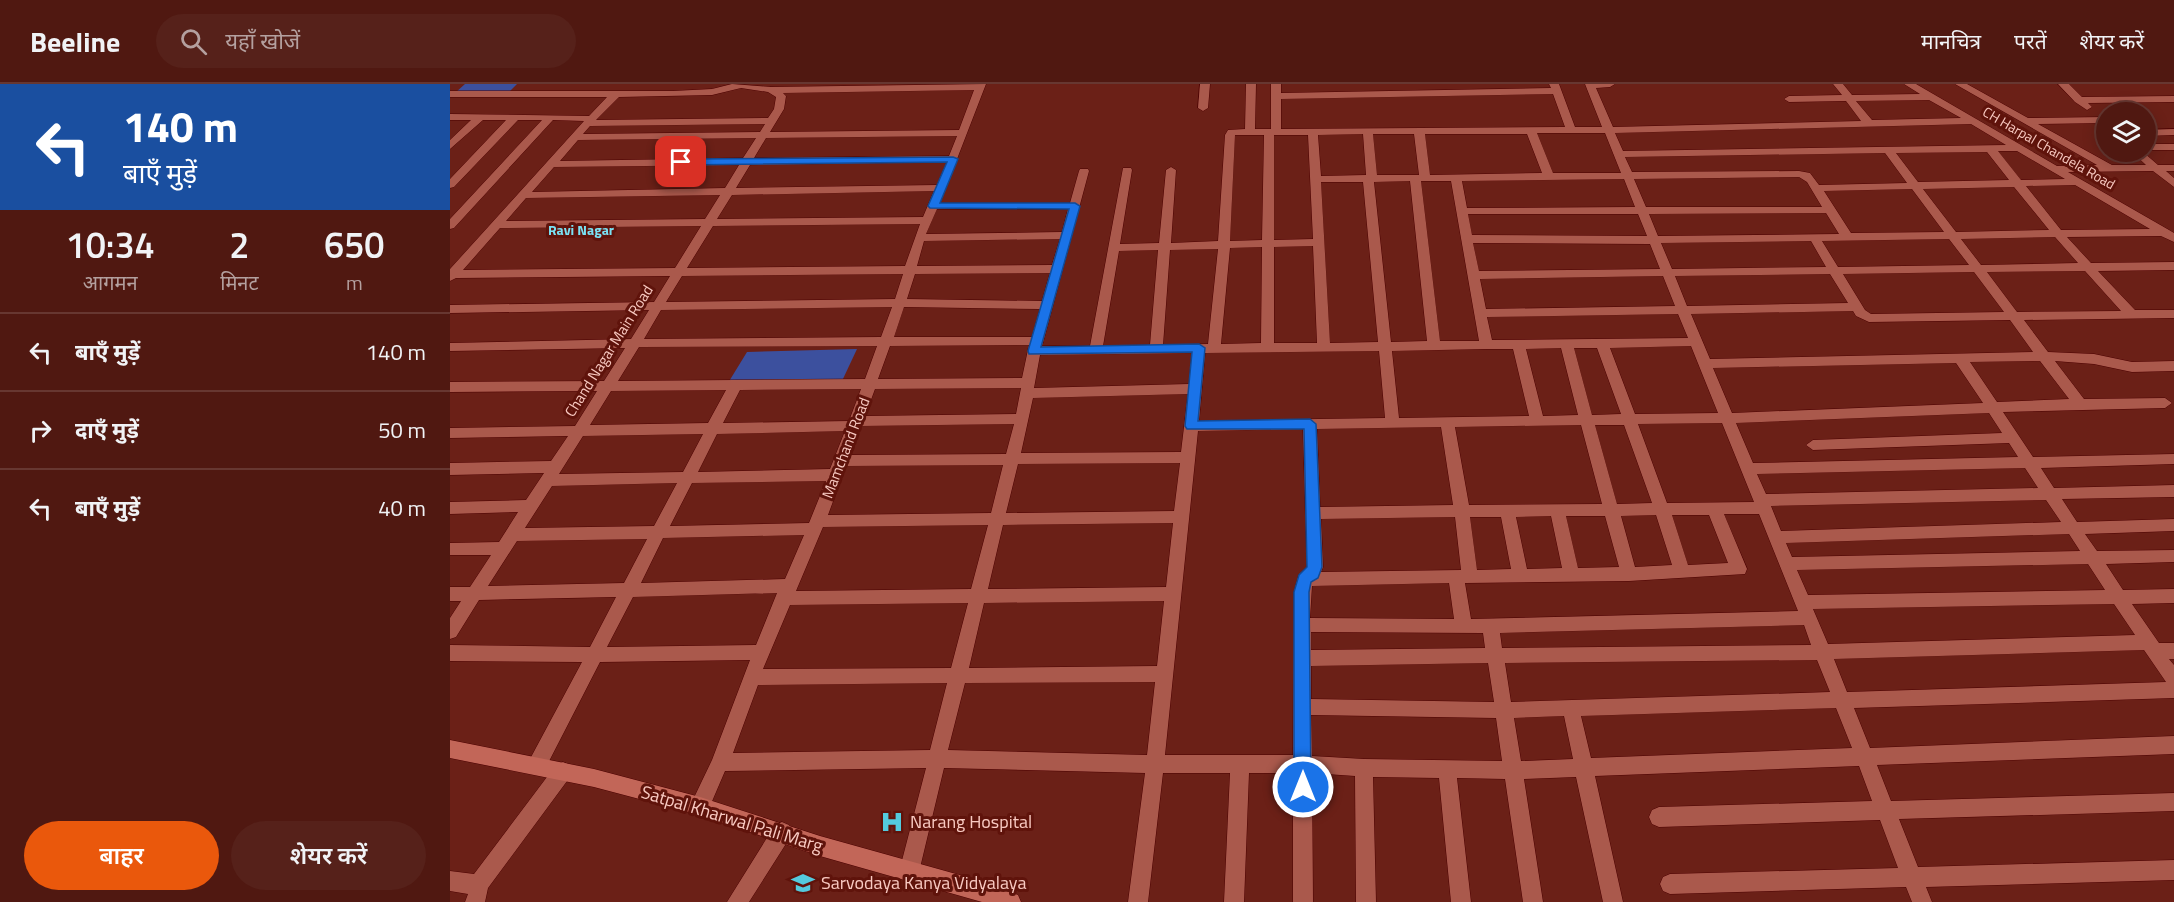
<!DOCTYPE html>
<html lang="hi">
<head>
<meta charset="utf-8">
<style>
	:root { --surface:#501811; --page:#56211a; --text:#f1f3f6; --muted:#b4a09f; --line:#673731; --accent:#ea580c }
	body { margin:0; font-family:"Titillium Web","Noto Sans Devanagari",sans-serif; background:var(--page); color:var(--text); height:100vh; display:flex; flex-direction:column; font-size:22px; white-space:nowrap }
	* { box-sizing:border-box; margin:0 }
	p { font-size:20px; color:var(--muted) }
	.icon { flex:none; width:33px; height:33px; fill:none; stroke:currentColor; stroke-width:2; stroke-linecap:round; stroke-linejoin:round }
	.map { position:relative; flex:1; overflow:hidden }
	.drawer { display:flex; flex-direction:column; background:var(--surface); width:450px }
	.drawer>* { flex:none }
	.guide { background:#1a4fa0; color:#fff; overflow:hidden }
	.buttons { position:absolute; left:1646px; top:18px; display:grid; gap:12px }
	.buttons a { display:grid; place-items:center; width:60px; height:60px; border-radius:50%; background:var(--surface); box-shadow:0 3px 15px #0003,0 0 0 2px var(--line); font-size:30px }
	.pin { position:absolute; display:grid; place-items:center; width:51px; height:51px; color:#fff; margin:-26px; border-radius:12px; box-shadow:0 3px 9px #0006 }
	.me { position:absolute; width:66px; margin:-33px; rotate:0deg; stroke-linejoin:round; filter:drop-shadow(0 0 4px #0008) }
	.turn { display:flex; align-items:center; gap:21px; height:126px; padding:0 24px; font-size:27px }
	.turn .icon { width:78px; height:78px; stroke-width:2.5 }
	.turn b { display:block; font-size:42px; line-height:51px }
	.eta { display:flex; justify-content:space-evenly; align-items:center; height:102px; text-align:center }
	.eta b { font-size:36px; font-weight:600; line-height:42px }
	.primary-button { display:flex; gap:12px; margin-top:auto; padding:12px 24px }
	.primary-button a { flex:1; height:69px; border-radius:36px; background:var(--accent); color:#fff; font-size:24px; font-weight:600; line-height:69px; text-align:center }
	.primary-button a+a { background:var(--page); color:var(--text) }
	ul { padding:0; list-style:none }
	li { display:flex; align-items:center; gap:18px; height:78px; padding:0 24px; border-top:2px solid var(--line) }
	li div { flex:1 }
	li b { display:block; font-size:22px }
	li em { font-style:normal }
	header { display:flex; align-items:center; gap:36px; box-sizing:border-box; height:84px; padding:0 30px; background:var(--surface); border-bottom:2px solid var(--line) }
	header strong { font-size:28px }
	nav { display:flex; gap:33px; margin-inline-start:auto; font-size:21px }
	.search { width:420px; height:54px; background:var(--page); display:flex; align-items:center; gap:15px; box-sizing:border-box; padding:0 21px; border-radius:33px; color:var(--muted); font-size:22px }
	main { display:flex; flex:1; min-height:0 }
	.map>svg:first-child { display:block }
</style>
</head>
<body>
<header>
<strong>Beeline</strong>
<div class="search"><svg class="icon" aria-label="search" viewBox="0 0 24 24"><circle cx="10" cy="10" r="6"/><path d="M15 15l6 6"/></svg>यहाँ खोजें</div>
<nav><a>मानचित्र</a><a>परतें</a><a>शेयर करें</a></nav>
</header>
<main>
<section class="drawer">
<div class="guide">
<div class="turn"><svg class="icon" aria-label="left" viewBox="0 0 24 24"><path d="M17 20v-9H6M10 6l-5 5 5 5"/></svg><div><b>140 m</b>बाएँ मुड़ें</div></div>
</div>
<div class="eta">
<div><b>10:34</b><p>आगमन</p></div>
<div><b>2</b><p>मिनट</p></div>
<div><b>650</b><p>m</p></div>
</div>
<ul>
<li><svg class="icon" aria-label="left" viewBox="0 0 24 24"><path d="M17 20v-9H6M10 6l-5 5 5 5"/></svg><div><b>बाएँ मुड़ें</b></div><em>140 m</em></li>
<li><svg class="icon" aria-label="right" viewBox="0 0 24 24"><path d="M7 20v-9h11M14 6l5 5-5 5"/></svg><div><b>दाएँ मुड़ें</b></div><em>50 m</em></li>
<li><svg class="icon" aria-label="left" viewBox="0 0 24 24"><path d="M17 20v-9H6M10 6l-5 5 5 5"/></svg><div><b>बाएँ मुड़ें</b></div><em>40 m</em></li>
</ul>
<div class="primary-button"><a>बाहर</a><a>शेयर करें</a></div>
</section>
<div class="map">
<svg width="1724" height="818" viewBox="0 0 1724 818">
	<rect width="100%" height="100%" fill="#6b2017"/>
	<!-- green -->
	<path fill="#3c509e" d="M15 0H67L58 9H5Z
		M407 265 392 297 278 299 297 268Z"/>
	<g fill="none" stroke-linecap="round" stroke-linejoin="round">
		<!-- street casing -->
		<g stroke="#4c0000" stroke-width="1">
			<path id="street" d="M282 0 321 3 536 0 490 119H620L629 87 630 85H638L639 87 592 262H640L673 84H681L682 86 670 160 709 159 716 86 721 83 726 86 721 159 768 157 775 51 778 46 795 45 796 0H806L805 45H821V0H831V9L1101 4 1099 0H1109L1125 43H1152L1135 0H1165L1160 3 1146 4 1163 43 1411 37 1396 17 1339 18 1334 15 1339 12 1392 11 1383 0H1393L1402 11 1470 10 1454 0H1466L1607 82 1647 81 1505 0H1517L1578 34 1656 33V39L1588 40 1662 81H1696L1682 68H1693L1708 81H1724V87H1716L1724 94V103L1703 87 1618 88 1719 146 1724 149V158L1711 152 1617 153 1641 179 1724 178V186L1648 187 1685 226H1724V234L1574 236 1598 268 1644 270 1682 278 1724 277V287L1682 288 1644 280 1605 277 1634 315 1715 314 1722 319 1715 324 1553 328 1583 373 1724 370V380L1591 384 1604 404 1724 401V413L1612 415 1627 438 1724 435V447L1635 450 1647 467 1724 466V478L1656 480 1673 506 1724 505V519L1682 520 1709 559H1724V575H1719L1724 581V614L1404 624 1420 664 1724 652V670L1427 681 1441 717 1724 709V727L1449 735 1468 783 1724 776V796L1476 803 1482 818H1462L1456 803 1220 810 1213 807 1210 800 1213 793 1220 790 1448 784 1430 736 1209 743 1202 740 1199 733 1202 726 1209 723 1422 717 1409 682 1145 692 1173 818H1153L1126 693 1074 695 1093 818H1073L1055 695 1007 694 1021 818H1001L989 694 923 693 926 818H906L905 692 862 689 863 818H843V689H799L794 818H774L780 689H713L698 818H678L695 689 494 684 469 788 466 795 459 798 452 795 449 788 476 684 275 687 257 729 250 731 243 729 240 722 262 676 300 576 150 578 94 687 87 690 80 687 78 681 80 675 132 578 0 577V561L140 563 166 513 29 516 6 553 0 555V534L11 517H0V503H20L41 471H0V459L49 458 68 428 0 430V418L76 416 94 389 0 391V379L101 377 118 352 0 354V344L125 342 147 307 0 308V298L154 297 175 264 0 267V259L181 255 199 226 0 229V221L204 218 220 192 6 194 0 197V185L134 37 103 36 4 144 0 145V135L92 36H68L4 103 0 104V95L56 36H33L0 65V56L21 36H0V30L139 32 157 13H0V7H223L262 5ZM291 4 318 8 326 13 324 25 318 34 146 36 169 13 262 11ZM524 6 509 46 320 48 334 25 336 12 333 9ZM1103 10 1115 43 831 45V15ZM1479 16 1511 34 1422 36 1406 17ZM315 40 310 48 133 50 140 42ZM1521 40 1556 61 1173 67 1165 49ZM1087 49H1155L1171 89H1103ZM913 50 916 91 871 92 868 51ZM923 50H964L969 91H927ZM975 50H1077L1092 89 980 91ZM785 51H814L812 156 780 157ZM824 51H858L863 155 824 156ZM507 52 499 72 304 74 316 54ZM306 54 293 74 110 77 128 56ZM1548 67H1567L1615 95 1571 96ZM1537 68 1559 96 1468 98 1446 69ZM1435 69 1457 99 1369 101 1360 89 1349 87 1182 88 1175 73ZM497 78 487 101 286 104 300 81ZM289 81 275 104 82 108 104 83ZM1349 93 1357 98 1372 123H1196L1184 95ZM1174 95 1185 123 1017 124 1012 97ZM960 97 977 257 941 258 924 98ZM971 97H1001L1029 257H990ZM871 98H913L928 258 880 259ZM1625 101 1700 145 1611 146 1576 102ZM1564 103 1599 146 1506 148 1473 105ZM1462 105 1494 148 1401 149 1374 107ZM484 107 473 133 267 135 282 111ZM270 111 255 135 56 137 76 114ZM487 125H618L612 148 476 150ZM1376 129 1389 150 1208 152 1199 130ZM1018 130H1188L1197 152 1022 151ZM470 140 455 182 237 184 263 142ZM251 142 225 184 13 186 50 144ZM1605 153 1628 179 1531 181 1511 155ZM610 155 602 181 467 182 474 157ZM1499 155 1519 181 1388 183 1372 157ZM1361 157 1376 183 1222 185 1211 159ZM1023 159 1200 160 1210 185 1029 187ZM863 162 867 259H824V163ZM812 163 811 259 771 260 780 164ZM768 165 758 260 713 261 720 166ZM708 166 700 261 653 262 669 167ZM1635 187 1671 227 1567 228 1537 188ZM1524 188 1554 228 1421 230 1415 226 1393 190ZM600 189 592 217 457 215 465 190ZM453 190 445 215 216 218 232 192ZM1380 190 1398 219 1237 222 1225 192ZM1213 192 1225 222 1036 225 1030 195ZM442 223 431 253 194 255 211 226ZM454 223 590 225 582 253H444ZM1403 227 1406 232 1419 238 1560 236 1583 268 1260 275 1241 230ZM1228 230 1238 254 1042 256 1037 233ZM579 261 572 294 428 295 440 262ZM427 262 415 295 168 297 189 263ZM1241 262 1268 329 1185 330 1160 264ZM1111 264 1128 331 1093 332 1076 265ZM1124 264H1147L1171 330 1142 331ZM1036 265H1063L1079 332 949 334 942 267ZM929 267 935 334 749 337 755 269ZM742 269 739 300 584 304 590 271ZM1590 277 1619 315 1547 318 1520 278ZM1506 279 1533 319 1282 329 1263 284ZM571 304 566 330 415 332 425 305ZM411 305 399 337 273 339 290 306ZM276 306 258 339 140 341 161 307ZM738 310 731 368 571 369 583 314ZM1539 329 1552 349 1363 356 1356 361 1363 366 1559 359 1568 373 1303 379 1286 339ZM1272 339 1304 418 1217 419 1188 340ZM564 340 556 370 400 371 411 342ZM1131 341 1152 420 1019 421 1005 343ZM1145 341H1174L1202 419 1167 420ZM991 343 1003 421 870 423 867 345ZM853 345 857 483 849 490 844 508 843 671H715L748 347ZM395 347 380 385 248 388 267 350ZM253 350 233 388 109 390 133 352ZM730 379 724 427 556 429 568 380ZM553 381 541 429 378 431 396 382ZM1575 384 1588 404 1316 410 1307 390ZM376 397 359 439 220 442 242 399ZM227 399 204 442 75 444 102 402ZM1596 416 1611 438 1331 447 1321 422ZM1274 430H1309L1348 527 1021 535 1015 499 1179 497 1295 490 1297 485ZM1206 431 1222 481 1185 483 1171 432ZM1222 431H1259L1278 479 1238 481ZM1101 432 1112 484 1077 485 1066 433ZM1116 432H1155L1169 483 1128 484ZM1005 433 1011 486 871 488 873 483 871 435ZM1020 433H1051L1061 485 1027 486ZM723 439 716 503 538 505 553 441ZM538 441 521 505 346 507 373 443ZM1619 450 1630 467 1342 473 1336 459ZM354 451 335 495 191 499 213 454ZM197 455 174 499 38 502 67 457ZM1638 480 1655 506 1358 511 1347 486ZM999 499 1004 535 860 534 862 502ZM327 509 306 561 157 563 183 513ZM714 517 707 582 519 584 534 519ZM518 519 501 584 313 585 340 521ZM1664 520 1685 551 1378 560 1363 525ZM1354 541 1361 561 1052 564 1050 549ZM861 548 1033 549 1035 564 861 566ZM1694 566 1716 598 1397 608 1384 575ZM1367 576 1380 608 1061 618 1055 579ZM1038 579 1044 618 861 615V582ZM705 598 697 671 498 666 515 599ZM497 599 480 666 283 669 308 601ZM1386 624 1402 664 1141 674 1131 632ZM861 631 1046 634 1052 677 914 675 862 672ZM1114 632 1123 675 1071 677 1064 634Z
				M750 0H760L758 24 753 27 748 24Z
				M1608 0H1619L1632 13 1724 12V18L1638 19 1642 23 1637 26 1625 18Z
				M1724 45V51L1695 52V46Z
				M1695 60H1724V66H1695Z
				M113 678 120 681 122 687 120 693 38 804 35 818H15L18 810 0 807V787L24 790 106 681Z
				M332 738 339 741 342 748 339 755 299 818H277L325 741Z"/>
		</g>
		<!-- secondary casing -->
		<g stroke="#4c0000" stroke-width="1">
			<path id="secondary" d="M0 656 144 685 250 713 370 752 524 795 568 811 571 818H532L370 772 250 731 144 703 0 674Z"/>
		</g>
		<!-- street -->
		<use href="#street" fill="#aa594c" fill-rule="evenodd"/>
		<!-- secondary -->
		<use href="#secondary" fill="#c26658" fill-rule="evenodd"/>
	</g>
	<!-- route -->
	<path fill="#1a73e8" stroke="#114b97" stroke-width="1.5" d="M503 73 508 75 490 119H625L630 122 591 263 749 260 755 264 748 337 860 335 866 340 872 483 868 494 861 498 859 508 861 703 859 708 853 711 847 708 844 703V508L849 491 857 483 854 345H737L735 342 742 268 579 270 578 267 619 125 480 124 478 122 497 78 231 81 226 78 231 75Z"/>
	<!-- icons -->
	<defs>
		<g id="hospital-bare" transform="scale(1.8)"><path d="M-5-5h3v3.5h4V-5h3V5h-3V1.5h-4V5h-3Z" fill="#54cadd" stroke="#5f130b" stroke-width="2.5" paint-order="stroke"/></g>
		<g id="school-bare" transform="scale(1.8)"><path d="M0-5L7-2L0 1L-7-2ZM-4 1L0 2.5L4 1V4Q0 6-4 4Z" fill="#54cadd" stroke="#5f130b" stroke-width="2.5" paint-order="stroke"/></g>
	</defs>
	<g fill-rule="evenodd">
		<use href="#hospital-bare" x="442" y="738"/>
		<use href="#school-bare" x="353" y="799"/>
	</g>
	<g text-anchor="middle" stroke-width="6" stroke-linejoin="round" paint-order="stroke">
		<!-- far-street labels -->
		<g font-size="14" fill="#f9cac2" stroke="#5f130b">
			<text transform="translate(1599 64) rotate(30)" y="5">CH Harpal Chandela Road</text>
		</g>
		<!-- far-neighbourhood labels -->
		<g font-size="14" font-weight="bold" fill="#7ae2f4" stroke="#5f130b">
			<text x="131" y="151">Ravi Nagar</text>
		</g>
		<!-- street labels -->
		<g font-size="15" fill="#f9cac2" stroke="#5f130b">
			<text transform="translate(159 267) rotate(-58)" y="5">Chand Nagar Main Road</text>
			<text transform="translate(396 364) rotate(-69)" y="5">Mamchand Road</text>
		</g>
		<!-- near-street labels -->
		<g font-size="18" fill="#f9cac2" stroke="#5f130b">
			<text transform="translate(282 735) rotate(17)" y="6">Satpal Kharwal Pali Marg</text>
		</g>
		<!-- near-poi labels -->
		<g font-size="18" fill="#f9cac2" stroke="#5f130b" text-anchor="start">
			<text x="460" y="744">Narang Hospital</text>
			<text x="371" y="805">Sarvodaya Kanya Vidyalaya</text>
		</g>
	</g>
</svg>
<div class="buttons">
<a><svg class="icon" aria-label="layers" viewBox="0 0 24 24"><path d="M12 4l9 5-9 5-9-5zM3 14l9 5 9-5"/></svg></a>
</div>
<div class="pin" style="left:231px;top:78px;background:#d93025"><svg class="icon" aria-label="arrive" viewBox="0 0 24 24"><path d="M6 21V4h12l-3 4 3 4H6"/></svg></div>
<svg class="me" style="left:853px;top:703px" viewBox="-20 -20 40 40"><circle r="17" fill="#1a73e8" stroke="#fff" stroke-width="3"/><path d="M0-11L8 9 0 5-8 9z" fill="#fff"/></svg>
</div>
</main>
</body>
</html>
